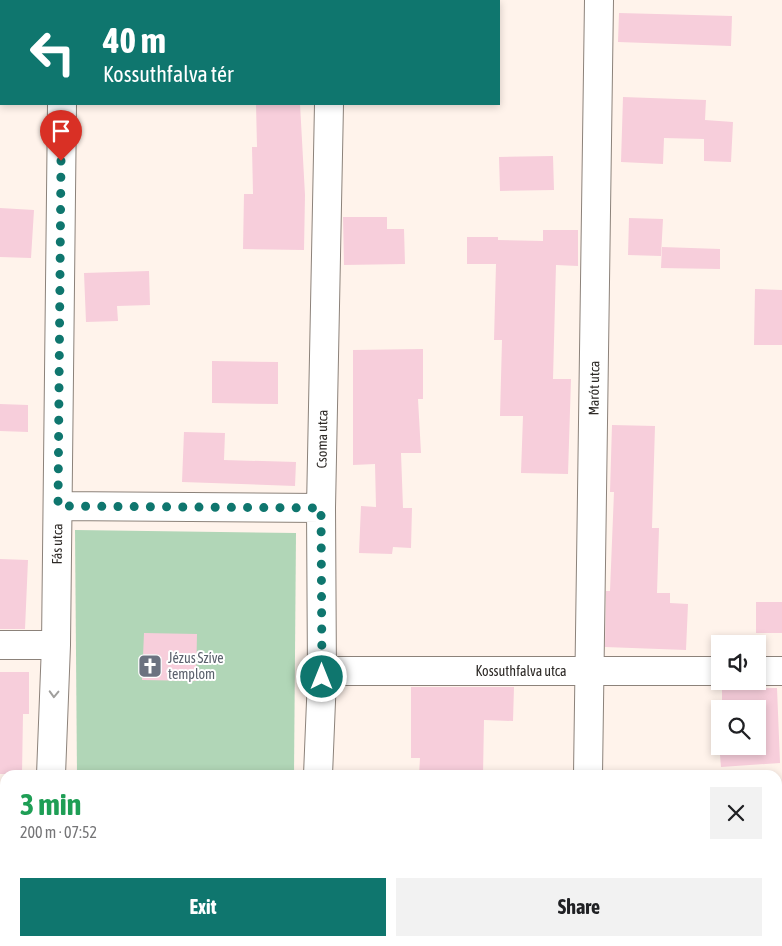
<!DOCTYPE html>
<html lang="en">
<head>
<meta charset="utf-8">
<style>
	:root { --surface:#fff; --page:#f2f2f2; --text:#202124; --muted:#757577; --accent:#0f766e }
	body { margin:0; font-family:"Asap Condensed",sans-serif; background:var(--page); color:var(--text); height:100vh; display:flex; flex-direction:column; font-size:19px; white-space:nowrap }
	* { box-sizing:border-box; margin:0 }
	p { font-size:16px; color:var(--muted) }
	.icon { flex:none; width:28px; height:28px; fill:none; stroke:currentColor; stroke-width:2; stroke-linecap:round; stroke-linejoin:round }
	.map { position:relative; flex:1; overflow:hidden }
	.drawer { position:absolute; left:0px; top:770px; width:782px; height:176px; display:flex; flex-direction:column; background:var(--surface); border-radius:15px 15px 0 0; box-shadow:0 2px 8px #0003 }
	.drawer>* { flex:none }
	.hud { position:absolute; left:0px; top:0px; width:500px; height:105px; box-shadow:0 2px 8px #0003; background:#0f766e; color:#fff; overflow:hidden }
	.buttons { position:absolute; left:711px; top:635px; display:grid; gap:10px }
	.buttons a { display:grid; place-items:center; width:55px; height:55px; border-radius:0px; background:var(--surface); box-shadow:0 2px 8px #0003; font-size:25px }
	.pin { position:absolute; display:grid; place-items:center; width:42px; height:42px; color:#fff; margin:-51px -21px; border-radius:50% 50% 50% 0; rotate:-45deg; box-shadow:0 0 5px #0007 }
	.pin .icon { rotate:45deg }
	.me { position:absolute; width:55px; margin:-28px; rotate:0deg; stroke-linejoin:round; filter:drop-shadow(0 0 4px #0008) }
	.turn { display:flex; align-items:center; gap:18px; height:105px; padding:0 20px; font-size:22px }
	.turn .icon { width:65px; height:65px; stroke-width:2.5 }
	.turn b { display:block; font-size:35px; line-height:42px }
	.round { display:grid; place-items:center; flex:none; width:52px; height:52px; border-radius:0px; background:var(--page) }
	.head { display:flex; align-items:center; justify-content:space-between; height:85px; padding:0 20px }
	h1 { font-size:30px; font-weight:700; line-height:38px; color:#1e9e55 }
	.button { display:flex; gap:10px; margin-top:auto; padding:10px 20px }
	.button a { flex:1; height:58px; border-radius:0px; background:var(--accent); color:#fff; font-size:20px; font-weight:700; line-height:58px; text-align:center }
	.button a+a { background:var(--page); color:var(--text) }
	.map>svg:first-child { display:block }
</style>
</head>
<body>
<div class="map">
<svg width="782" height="946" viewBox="0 0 782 946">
	<rect width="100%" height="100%" fill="#fff3eb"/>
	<!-- green -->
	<path fill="#b1d6b7" d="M75 530 296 533 294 775H77Z"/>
	<!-- building -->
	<path fill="#f7cedb" d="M619 13 732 16 731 46 618 42Z
		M623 97 706 100 705 120 733 122 731 162 704 161V139L664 138 663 164 621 162Z
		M256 104H300L305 195 304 250 243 249 244 194H253L252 147H257Z
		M553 156 554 190 500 191 499 157Z
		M0 208 34 210 31 258 0 257Z
		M343 217H387V229H404L405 264 344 265Z
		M629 218 663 219 661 256 628 255Z
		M543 230H578V266L556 265 553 379H571L568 474 521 473 523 416H500L502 340H494L496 264H467V237H498V240L543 241Z
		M662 247 720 249V269L661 268Z
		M149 271 150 305 117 306 118 321 86 322 84 273Z
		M755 289 782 290V345H754Z
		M423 349V399H418L421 453H401L403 508H412L411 548 393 547 392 554 359 553 361 506 376 507 375 464 353 465V350Z
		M212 361 278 362V404L212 403Z
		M0 404 28 405V432L0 431Z
		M612 425 655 426 652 528H659L657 593H670V603L688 604 686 650 605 647 606 591H610L614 492H610Z
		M184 432 225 433 224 460 296 462 295 486 182 482Z
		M0 559 28 560 25 629H0Z
		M756 602H782V633H756Z
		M144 633 197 634 196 681 142 680Z
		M0 672H29V714H23L22 774H0Z
		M411 687H514L513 721 484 720 483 775H419L420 758H411Z
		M777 688 780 763 721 767 719 743 720 746H758V709H722V689Z"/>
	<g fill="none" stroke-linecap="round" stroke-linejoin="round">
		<!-- minor casing -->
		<g stroke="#8c827a" stroke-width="30">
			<path id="minor" d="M63 1V0
				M331 1V0
				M58 506 321 508
				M0 645H56
				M322 671H720
				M758 671H782
				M51 775 56 645 62 104
				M318 775 322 677 321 508 329 104
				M588 775 599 0
				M45 946 46 941
				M313 946V941
				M583 946V941"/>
		</g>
		<!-- minor -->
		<use href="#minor" stroke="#fff" stroke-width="28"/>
	</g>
	<!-- one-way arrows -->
	<defs><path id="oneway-chevron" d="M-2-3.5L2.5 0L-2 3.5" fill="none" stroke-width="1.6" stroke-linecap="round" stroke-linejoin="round" transform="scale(1.25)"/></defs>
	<use stroke="#a09f9d" href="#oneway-chevron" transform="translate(54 694) rotate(92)"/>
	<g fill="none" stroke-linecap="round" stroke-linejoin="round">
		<!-- route -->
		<path stroke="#0f766e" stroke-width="9" stroke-dasharray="0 16.2" d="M61 161 58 506 321 508 322 677"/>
	</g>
	<!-- icons -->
	<defs>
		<g id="church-square" transform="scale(1.25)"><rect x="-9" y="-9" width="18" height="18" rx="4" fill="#6b7280" stroke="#fff"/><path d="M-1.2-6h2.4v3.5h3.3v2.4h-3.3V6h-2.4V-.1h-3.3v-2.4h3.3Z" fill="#fff"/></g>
	</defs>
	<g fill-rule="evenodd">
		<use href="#church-square" x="150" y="666"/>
	</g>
	<g text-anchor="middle" stroke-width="4" stroke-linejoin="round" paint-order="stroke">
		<!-- street labels -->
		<g font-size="14" fill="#2d2926" stroke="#fff">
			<text transform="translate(594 388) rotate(-89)" y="5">Marót utca</text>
			<text transform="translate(322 439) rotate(-89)" y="5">Csoma utca</text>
			<text transform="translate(57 544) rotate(-89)" y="5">Fás utca</text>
			<text x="521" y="676">Kossuthfalva utca</text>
		</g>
		<!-- worship labels -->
		<g font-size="14" fill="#5b616d" stroke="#fff" text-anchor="start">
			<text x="168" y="663">Jézus Szíve<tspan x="168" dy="16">templom</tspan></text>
		</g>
	</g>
</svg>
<div class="buttons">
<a><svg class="icon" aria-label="sound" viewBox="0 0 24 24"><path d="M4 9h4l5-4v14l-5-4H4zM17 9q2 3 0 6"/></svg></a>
<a><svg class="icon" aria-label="search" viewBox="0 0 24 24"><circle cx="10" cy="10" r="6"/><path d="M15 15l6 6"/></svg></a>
</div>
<div class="pin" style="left:61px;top:161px;background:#d93025"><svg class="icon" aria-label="arrive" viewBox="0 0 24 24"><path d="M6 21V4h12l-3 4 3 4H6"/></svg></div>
<svg class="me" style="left:322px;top:677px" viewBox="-20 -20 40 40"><circle r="17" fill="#0f766e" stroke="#fff" stroke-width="3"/><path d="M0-11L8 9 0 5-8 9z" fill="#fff"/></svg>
<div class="hud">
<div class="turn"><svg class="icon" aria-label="left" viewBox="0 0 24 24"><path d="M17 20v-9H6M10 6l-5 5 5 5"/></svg><div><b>40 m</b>Kossuthfalva tér</div></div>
</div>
<section class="drawer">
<div class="head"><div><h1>3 min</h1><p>200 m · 07:52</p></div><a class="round"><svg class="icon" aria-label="close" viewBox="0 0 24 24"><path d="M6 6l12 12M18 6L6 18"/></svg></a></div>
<div class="button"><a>Exit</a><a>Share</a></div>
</section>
</div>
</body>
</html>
